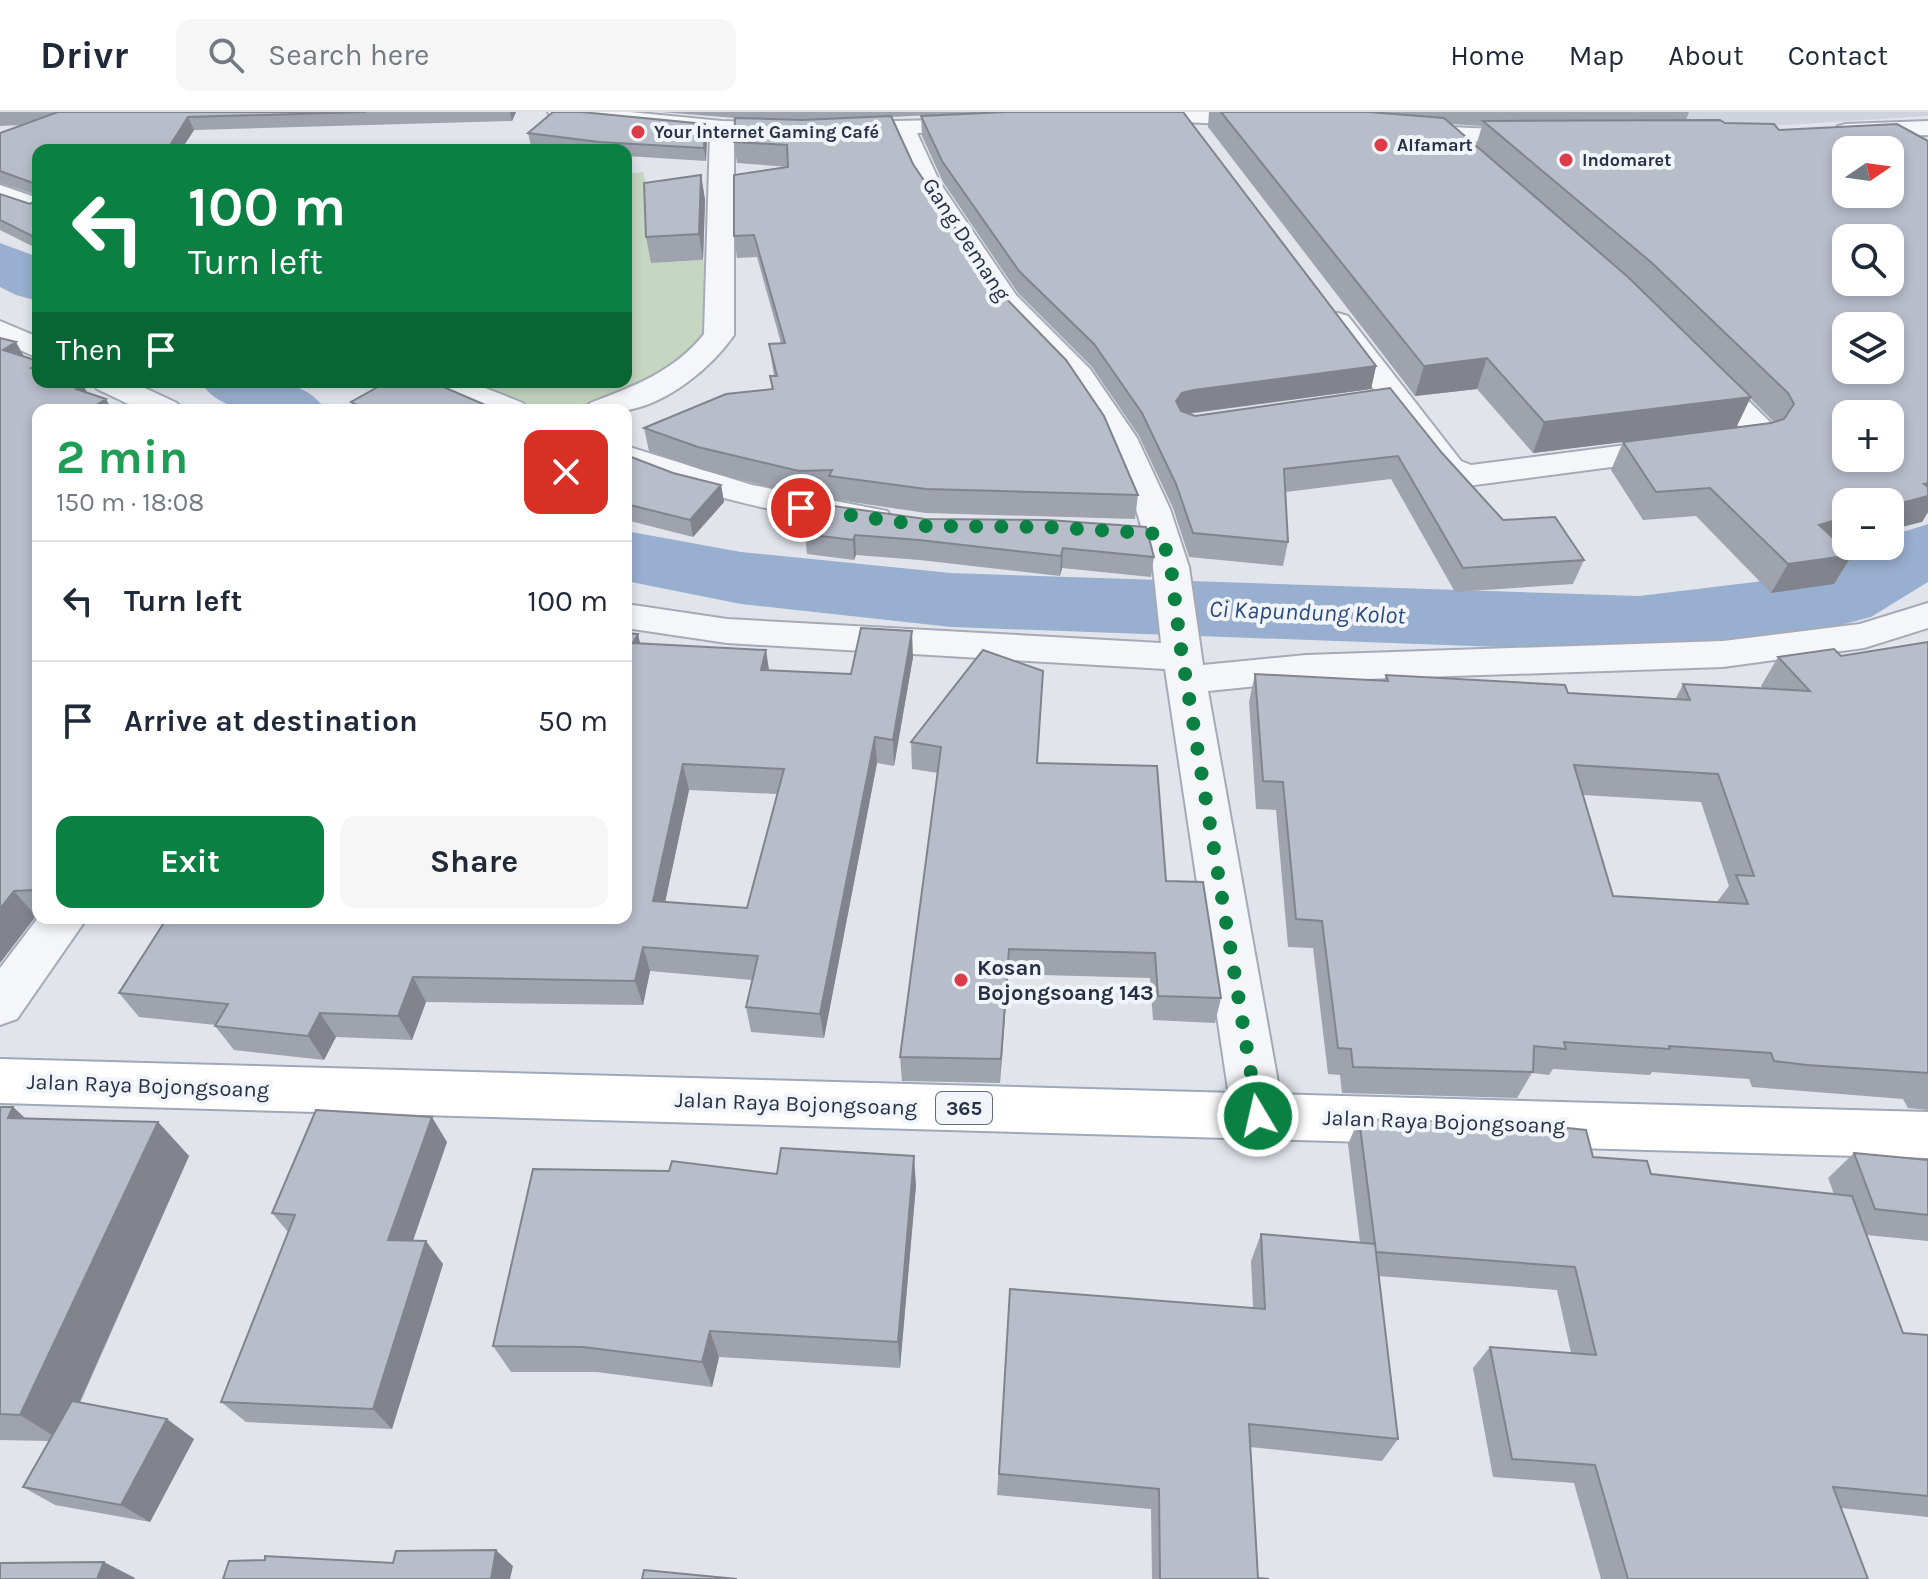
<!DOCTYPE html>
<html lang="en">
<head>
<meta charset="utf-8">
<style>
	:root { --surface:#fff; --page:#f6f6f7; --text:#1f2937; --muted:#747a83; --line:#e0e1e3; --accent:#0b8043 }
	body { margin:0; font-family:Karla,sans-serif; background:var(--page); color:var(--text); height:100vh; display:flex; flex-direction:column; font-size:30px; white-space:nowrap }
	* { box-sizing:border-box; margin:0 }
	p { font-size:26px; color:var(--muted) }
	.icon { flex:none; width:44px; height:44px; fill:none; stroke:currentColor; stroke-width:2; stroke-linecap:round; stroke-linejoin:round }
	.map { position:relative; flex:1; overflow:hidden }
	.sheet { position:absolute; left:32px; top:292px; width:600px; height:520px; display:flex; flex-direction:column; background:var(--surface); border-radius:16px; box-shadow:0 4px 12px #0003 }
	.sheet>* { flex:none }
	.banner { position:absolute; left:32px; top:32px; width:600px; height:244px; border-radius:16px; box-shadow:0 4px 12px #0003; background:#0b8043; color:#fff; overflow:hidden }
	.needle { width:52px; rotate:77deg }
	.tools { position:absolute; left:1832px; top:24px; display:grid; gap:16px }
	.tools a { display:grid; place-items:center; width:72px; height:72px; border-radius:16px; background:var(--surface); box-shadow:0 4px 12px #0003; font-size:40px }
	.pin { position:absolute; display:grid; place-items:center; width:68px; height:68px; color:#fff; margin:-34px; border:4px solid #fff; border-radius:50%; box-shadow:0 2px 8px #0007 }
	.me { position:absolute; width:88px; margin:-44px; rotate:351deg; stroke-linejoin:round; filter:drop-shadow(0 0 6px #0008) }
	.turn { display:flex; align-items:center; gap:28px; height:168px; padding:0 24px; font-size:36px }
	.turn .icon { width:104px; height:104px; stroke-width:2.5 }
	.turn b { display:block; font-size:56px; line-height:68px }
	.then { display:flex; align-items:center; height:76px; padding:0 24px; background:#0003; gap:16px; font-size:30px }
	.round { display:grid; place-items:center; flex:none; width:84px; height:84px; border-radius:16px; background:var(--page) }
	.summary { display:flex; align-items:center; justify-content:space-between; height:136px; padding:0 24px }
	h1 { font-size:48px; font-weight:700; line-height:60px; color:#1e9e55 }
	.cta { display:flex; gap:16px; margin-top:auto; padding:16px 24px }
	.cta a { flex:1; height:92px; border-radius:16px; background:var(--accent); color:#fff; font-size:32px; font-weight:700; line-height:92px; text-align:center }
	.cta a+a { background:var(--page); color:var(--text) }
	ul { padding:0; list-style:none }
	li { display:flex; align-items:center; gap:24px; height:120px; padding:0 24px; border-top:2px solid var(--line) }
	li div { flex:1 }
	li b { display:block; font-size:30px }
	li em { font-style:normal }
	header { display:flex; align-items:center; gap:48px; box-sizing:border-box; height:112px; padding:0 40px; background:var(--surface); border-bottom:2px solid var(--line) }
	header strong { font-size:38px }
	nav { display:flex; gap:44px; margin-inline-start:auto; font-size:28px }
	.search { width:560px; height:72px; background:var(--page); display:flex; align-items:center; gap:20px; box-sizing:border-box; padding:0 28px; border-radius:16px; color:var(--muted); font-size:30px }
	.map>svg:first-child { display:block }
</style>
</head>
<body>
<header>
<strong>Drivr</strong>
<div class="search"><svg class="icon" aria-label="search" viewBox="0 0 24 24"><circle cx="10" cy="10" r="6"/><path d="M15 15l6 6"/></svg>Search here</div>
<nav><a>Home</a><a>Map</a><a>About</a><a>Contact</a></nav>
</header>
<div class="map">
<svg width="1928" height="1467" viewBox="0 0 1928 1467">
	<rect width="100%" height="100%" fill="#e1e4eb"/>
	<!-- built -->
	<path fill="#cfd3dd" d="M1602 0H1928V4L1721 17Z"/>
	<!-- green -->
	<path fill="#c5d6c1" d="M643 60 648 79 651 151 710 148 708 220 693 245 655 268 578 298H530L464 270H626V62Z"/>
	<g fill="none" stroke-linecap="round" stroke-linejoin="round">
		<!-- river -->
		<path fill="#99afcf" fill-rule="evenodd" d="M0 131 38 145V189L16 183 0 175Z
			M200 270C244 270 298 258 326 298 281 298 228 310 200 270Z
			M1928 412V470L1871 505 1841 513 1639 540 951 515 741 492 626 469V419L741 440 951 461 1639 484 1821 462 1872 434H1890V424Z"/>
		<!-- minor casing -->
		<g stroke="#a5aab6" stroke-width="4">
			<path id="minor" d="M548 0H630L722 9 804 11 987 7 991 12 987 17 979 19 917 21 940 71 1016 183 1090 257 1137 326 1170 397 1189 455 1203 553 1306 543 1723 529 1860 512 1928 491V516L1864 536 1723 555 1306 569 1208 579 1284 1004 1276 1020 1258 1027 1240 1020 1232 1004 1165 557 727 531 626 516V492L727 507 1161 531 1153 455 1136 397 1105 326 1067 269 996 195 916 71 894 22 734 23V223C712 255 668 291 628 298 617 300 598 298 585 298L590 291C633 275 675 259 704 222L710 22 559 7 551 5Z
				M1120 0H1266L1275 2 1279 7 1275 12 1267 14 1183 10 1128 12 1120 10 1116 5Z
				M1928 9V23L1846 26 1838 24 1834 19 1838 14 1846 12Z
				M1407 13 1538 19 1546 21 1550 26 1546 31 1538 33 1399 25 1395 20 1399 15Z
				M0 73 38 86V103L0 90Z
				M1338 201 1348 204 1461 349 1471 353 1742 318 1687 260 1691 254 1702 251 1713 254 1771 311 1777 322 1767 333 1756 336 1467 374 1437 363 1324 210 1328 204Z
				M0 209 38 225V246L0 229Z
				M93 270H132L177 291 182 298H141L97 277Z
				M428 270H470L523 291 528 298H485L432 277Z
				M626 334 752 373 887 399 892 406 887 413 875 416C790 404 707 385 626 355Z
				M38 806H87L17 907 0 913V856Z"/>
		</g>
		<!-- major casing -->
		<g stroke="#9fa8b8" stroke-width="4">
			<path id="major" d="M0 947 1928 1000V1046L0 991Z"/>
		</g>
		<!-- minor -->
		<use href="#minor" fill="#f4f6f9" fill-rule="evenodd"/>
		<!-- major -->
		<use href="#major" fill="#fff" fill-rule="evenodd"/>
	</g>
	<!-- wall -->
	<path fill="#9ea3ae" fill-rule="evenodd" d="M0 0H516L512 9 194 18 181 38H38V137L0 118V82L30 92 34 89V82L0 71V21L23 13 0 14Z
		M661 0H1183L1376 254 1371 277 1188 302 1442 341 1503 408 1584 448 1573 472 1455 480 1391 367 1286 380 1288 430 1283 454 1189 445 1173 396 1139 324 1092 255 1018 181 943 70 922 24 921 4 972 1 892 5 913 52 994 174 1138 383 1135 407 926 401 831 387V381L801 383 702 358 649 339 644 316 772 277 770 264H774L769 232 781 231 757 145 737 146 734 124 788 55 737 51 734 30 735 6Z
		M1209 0H1689L1686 8 1779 18 1928 29V400L1922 410 1846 390V430L1839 432 1852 443 1834 472 1771 481 1696 404 1643 408 1611 358 1623 330 1533 341 1477 277 1415 284 1208 15ZM1451 12 1482 14 1476 34ZM1750 286 1774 310 1736 315Z
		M528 21 707 25 706 49 626 44V38H564L531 34Z
		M701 63 705 88 703 148 651 151 646 125Z
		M38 270 83 273 87 280 106 287 112 298H38V804H36L0 851Z
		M423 274 497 298H354L351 290Z
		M626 343 673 361 721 373 724 390 693 425 626 408Z
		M819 392 1154 445 1151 465 1062 456 1060 464 920 448 856 443 854 448 807 442 805 422Z
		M638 522 640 532 769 559 851 562 913 545 894 654 877 651 824 926 751 920 746 895 752 868 650 859 643 893 426 890 412 928 336 925 324 948 234 938 215 914 216 913 139 905 119 881 626 806ZM689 678 777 682 747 796 665 790Z
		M1928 530V998L1908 996 1903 987 1752 975 1749 967 1652 960 1650 963 1553 957 1549 963 1532 961 1517 986 1342 981 1340 963 1328 962 1313 836 1288 835 1276 698 1256 697 1249 590 1255 562 1384 569 1386 563 1568 581 1675 588 1683 572 1763 577 1761 574 1778 545 1841 544ZM1583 683 1701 690 1729 774 1717 790 1613 784Z
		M911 630 1037 651 1166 769 1221 886 1215 911 1153 908 1150 866 1008 862 1000 971 902 969 900 945 938 661 912 657Z
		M0 995H13L26 1007 158 1010 189 1044 80 1291 194 1327 150 1410 55 1393 23 1375 49 1329 0 1328Z
		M1359 1007 1593 1045 1651 1062 1834 1082 1828 1066 1854 1041 1928 1048V1129L1866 1123 1903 1221 1928 1223V1405L1841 1396 1868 1467H1601L1574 1371 1493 1365 1473 1256 1490 1235 1571 1241 1557 1178 1378 1164 1398 1327 1382 1349 1250 1335 1258 1466 1269 1467H1152L1151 1397 997 1383 1010 1177 1253 1196 1251 1149 1261 1122 1360 1131 1348 1032Z
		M447 1030 413 1129 443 1152 392 1317 246 1310 221 1290 288 1120 272 1101Z
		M777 1062 916 1073 900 1256 719 1245 712 1275 597 1260H511L493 1234Z"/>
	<!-- shaded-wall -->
	<path fill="#81848d" d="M510 0H516L512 9Z
		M188 5 194 18 181 38H167Z
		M705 12 707 25 706 49 704 36Z
		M701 63 705 88 703 148 699 122Z
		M16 230 30 255 3 238Z
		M1487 246 1477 277 1415 284 1424 254Z
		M1376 254 1371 277 1190 301 1179 304 1176 289 1182 281 1194 278Z
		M83 273 94 294 106 287 112 298H88L76 277Z
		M1751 285 1736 316 1533 341 1544 310Z
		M1928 371V400L1922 410 1890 418V394Z
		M721 373 724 390 693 425 690 408Z
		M1846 406V430L1802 442 1819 413Z
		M855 423 856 443 854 448 853 428Z
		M1063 436 1062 456 1060 464 1061 444Z
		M1852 443 1834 472 1771 481 1788 452Z
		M912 519 913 545 894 654 893 628Z
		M638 522 644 548 633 531Z
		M766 538 770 564 761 558Z
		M875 625 877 651 824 926 820 902Z
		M683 652 689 678 660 814 653 789Z
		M14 779 36 804 0 851V797Z
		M643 835 650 859 643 893 635 869Z
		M1009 837 1008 862 1000 971 1001 947Z
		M413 865 426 890 412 928 398 904Z
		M320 901 336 925 324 948 308 924Z
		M13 995 50 1029 8 1006Z
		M432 1005 447 1030 405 1151 388 1128Z
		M158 1010 189 1044 62 1329 20 1303Z
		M914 1044 916 1073 900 1256 898 1230Z
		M426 1129 443 1152 392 1317 373 1297Z
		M710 1219 719 1245 712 1275 702 1250Z
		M167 1307 194 1327 150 1410 121 1393Z
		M496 1438 513 1454 510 1467H491Z
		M104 1450 135 1466 134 1467H97Z"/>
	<!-- building -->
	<path fill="#b8bdca" stroke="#81848d" stroke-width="2" fill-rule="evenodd" d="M58 0H366L188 5 167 38H38V127L0 108V82L30 92 34 89 33 71 0 59V21Z
		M553 0H581L705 12 704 36 599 30 528 21Z
		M1006 0H1183L1376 254 1194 278 1182 281 1176 289 1181 299 1195 304 1390 276 1442 341 1503 408 1555 405 1584 448 1463 456 1398 344 1284 357 1288 430 1193 421 1176 372 1142 301 1094 232 1019 159 942 49 921 4Z
		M1221 0H1369L1444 6 1628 165 1751 285 1544 310 1487 246 1424 254Z
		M891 4 913 52 994 174 1066 248 1104 304 1138 383 926 377 829 364 832 358 799 359 698 335 644 316 726 282 773 277 770 264H777L769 232 785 231 754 123 734 124V63L788 55 787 33 734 30 735 6 802 8Z
		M1720 8 1725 11 1774 12 1779 18 1897 12 1928 29V371L1924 372 1928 375V384L1890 394V390H1846V405L1819 413 1852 443 1788 452 1710 376 1656 380 1623 330 1771 311 1784 307 1794 292 1788 281 1652 151 1483 9ZM1846 38H1890V82H1846ZM1846 126H1890V170H1846ZM1846 214H1890V258H1846ZM1846 302H1890V346H1846Z
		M701 63 699 122 646 125 644 71Z
		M0 226 16 230 3 238 38 249V252L31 256 38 259V270H74L83 273 76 277 106 287 88 298H38V774L35 778 14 779 0 797Z
		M387 270H414L423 274 432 270 497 298H367L351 290Z
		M626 343 673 361 721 373 690 408 626 392Z
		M819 392 925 407 1048 408 1146 415 1154 445 1063 436 1061 444 919 428 855 423 853 428 805 422Z
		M861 516 912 519 893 628 875 625 820 902 746 895 758 844 643 835 635 869 413 865 398 904 320 901 308 924 215 914 228 892 119 881 167 806H626V521L638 522 633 531 766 538 761 558 851 562ZM683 652 784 657 747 796 653 789Z
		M1928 530V961L1807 953 1774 949 1771 941 1669 934 1670 937 1564 930 1566 937 1534 934 1533 960 1353 955 1351 937 1338 936 1322 809 1296 807 1283 670 1263 669 1255 562 1388 569 1386 563 1565 573 1568 581 1690 588 1683 572 1810 579 1778 545 1834 537 1841 544ZM1574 653 1718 662 1754 764 1736 763 1748 792 1613 784Z
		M983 538 1043 559 1037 651 1157 654 1166 769 1203 770 1221 886 1158 884 1155 841 1009 837 1001 947 900 945 941 635 911 630Z
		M0 995H13L8 1006 158 1010 20 1303 0 1302Z
		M316 998 432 1005 388 1128 426 1129 373 1297 221 1290 295 1103 272 1101Z
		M1359 1007 1529 1012 1586 1018 1593 1045 1647 1049 1651 1062 1852 1084 1903 1221 1928 1223V1384L1833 1375 1868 1467H1628L1595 1353 1512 1347 1490 1235 1596 1243 1575 1155 1376 1140Z
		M781 1036 914 1044 898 1230 710 1219 702 1250 583 1235 493 1234 533 1057 669 1059 672 1049 777 1062Z
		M1854 1041 1928 1048V1103L1875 1097Z
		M1261 1122 1375 1132 1398 1327 1249 1312 1258 1466 1269 1467H1160L1159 1377 999 1362 1010 1177 1265 1197Z
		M72 1289 167 1307 121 1393 23 1375Z
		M496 1438 491 1467H223L229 1449 265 1448V1444L393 1451 396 1439Z
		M104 1450 97 1467H0V1451Z
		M644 1458 737 1467H642Z"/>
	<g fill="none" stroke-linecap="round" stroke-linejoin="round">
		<!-- route -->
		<path stroke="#0b8043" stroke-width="14" stroke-dasharray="0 25.2" d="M801 396 926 414 1047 415 1161 422 1171 455 1180 531 1258 1004"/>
	</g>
	<!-- markers -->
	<g fill="#dc3b48" stroke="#f1f4f8" stroke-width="3">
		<circle cx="638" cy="20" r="8"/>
		<circle cx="1381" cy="33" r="8"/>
		<circle cx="1566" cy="48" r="8"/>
		<circle cx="961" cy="868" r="8"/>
	</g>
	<g text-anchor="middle" stroke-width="8" stroke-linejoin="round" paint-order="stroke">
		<!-- far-poi labels -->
		<g font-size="18" font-weight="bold" fill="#273045" stroke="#f1f4f8" text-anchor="start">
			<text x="654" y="26">Your Internet Gaming Café</text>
			<text x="1397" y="39">Alfamart</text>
			<text x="1582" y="54">Indomaret</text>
		</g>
		<!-- shield labels -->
		<rect fill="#f1f4f8" stroke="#646b7b" stroke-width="2" x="936" y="980" width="56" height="32" rx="6"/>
		<g font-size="20" font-weight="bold" fill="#273045">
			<text x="964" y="1003">365</text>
		</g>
		<!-- street labels -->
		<g font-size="22" fill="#273045" stroke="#f1f4f8">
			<text transform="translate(967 127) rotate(57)" y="8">Gang Demang</text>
			<text transform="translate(148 973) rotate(2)" y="8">Jalan Raya Bojongsoang</text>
			<text transform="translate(796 991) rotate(2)" y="8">Jalan Raya Bojongsoang</text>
			<text transform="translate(1444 1009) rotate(2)" y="8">Jalan Raya Bojongsoang</text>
		</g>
		<!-- poi labels -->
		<g font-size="22" font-weight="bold" fill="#273045" stroke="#f1f4f8" text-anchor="start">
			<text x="977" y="863">Kosan<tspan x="977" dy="25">Bojongsoang 143</tspan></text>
		</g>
		<!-- water labels -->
		<g font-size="24" font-style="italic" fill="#2d4c7d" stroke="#f1f4f8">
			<text transform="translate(1307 500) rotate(2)" y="8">Ci Kapundung Kolot</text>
		</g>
	</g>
</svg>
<div class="tools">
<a><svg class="needle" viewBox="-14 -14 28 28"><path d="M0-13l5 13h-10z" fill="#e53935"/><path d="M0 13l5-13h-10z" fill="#747a83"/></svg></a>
<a><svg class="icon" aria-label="search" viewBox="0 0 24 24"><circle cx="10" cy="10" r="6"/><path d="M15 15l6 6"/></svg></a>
<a><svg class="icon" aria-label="layers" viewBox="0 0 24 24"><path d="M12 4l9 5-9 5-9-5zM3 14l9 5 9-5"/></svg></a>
<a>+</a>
<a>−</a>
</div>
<div class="pin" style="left:801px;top:396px;background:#d93025"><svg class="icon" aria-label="arrive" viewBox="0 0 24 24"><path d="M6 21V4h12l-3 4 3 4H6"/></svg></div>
<svg class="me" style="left:1258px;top:1004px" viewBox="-20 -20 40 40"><circle r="17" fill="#0b8043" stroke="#fff" stroke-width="3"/><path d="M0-11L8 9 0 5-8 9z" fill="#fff"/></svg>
<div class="banner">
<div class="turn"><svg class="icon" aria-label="left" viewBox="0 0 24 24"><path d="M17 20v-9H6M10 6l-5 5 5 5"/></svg><div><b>100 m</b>Turn left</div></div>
<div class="then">Then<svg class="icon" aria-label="arrive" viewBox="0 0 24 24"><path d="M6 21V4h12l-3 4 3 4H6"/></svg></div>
</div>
<section class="sheet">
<div class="summary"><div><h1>2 min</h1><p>150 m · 18:08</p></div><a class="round" style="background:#d93025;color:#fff"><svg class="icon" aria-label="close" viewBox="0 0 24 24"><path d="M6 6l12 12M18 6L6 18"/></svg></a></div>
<ul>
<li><svg class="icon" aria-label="left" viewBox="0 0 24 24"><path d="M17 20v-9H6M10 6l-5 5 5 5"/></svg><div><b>Turn left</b></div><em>100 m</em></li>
<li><svg class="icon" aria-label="arrive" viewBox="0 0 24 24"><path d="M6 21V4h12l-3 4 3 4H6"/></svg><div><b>Arrive at destination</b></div><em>50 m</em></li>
</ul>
<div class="cta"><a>Exit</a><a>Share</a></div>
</section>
</div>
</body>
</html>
